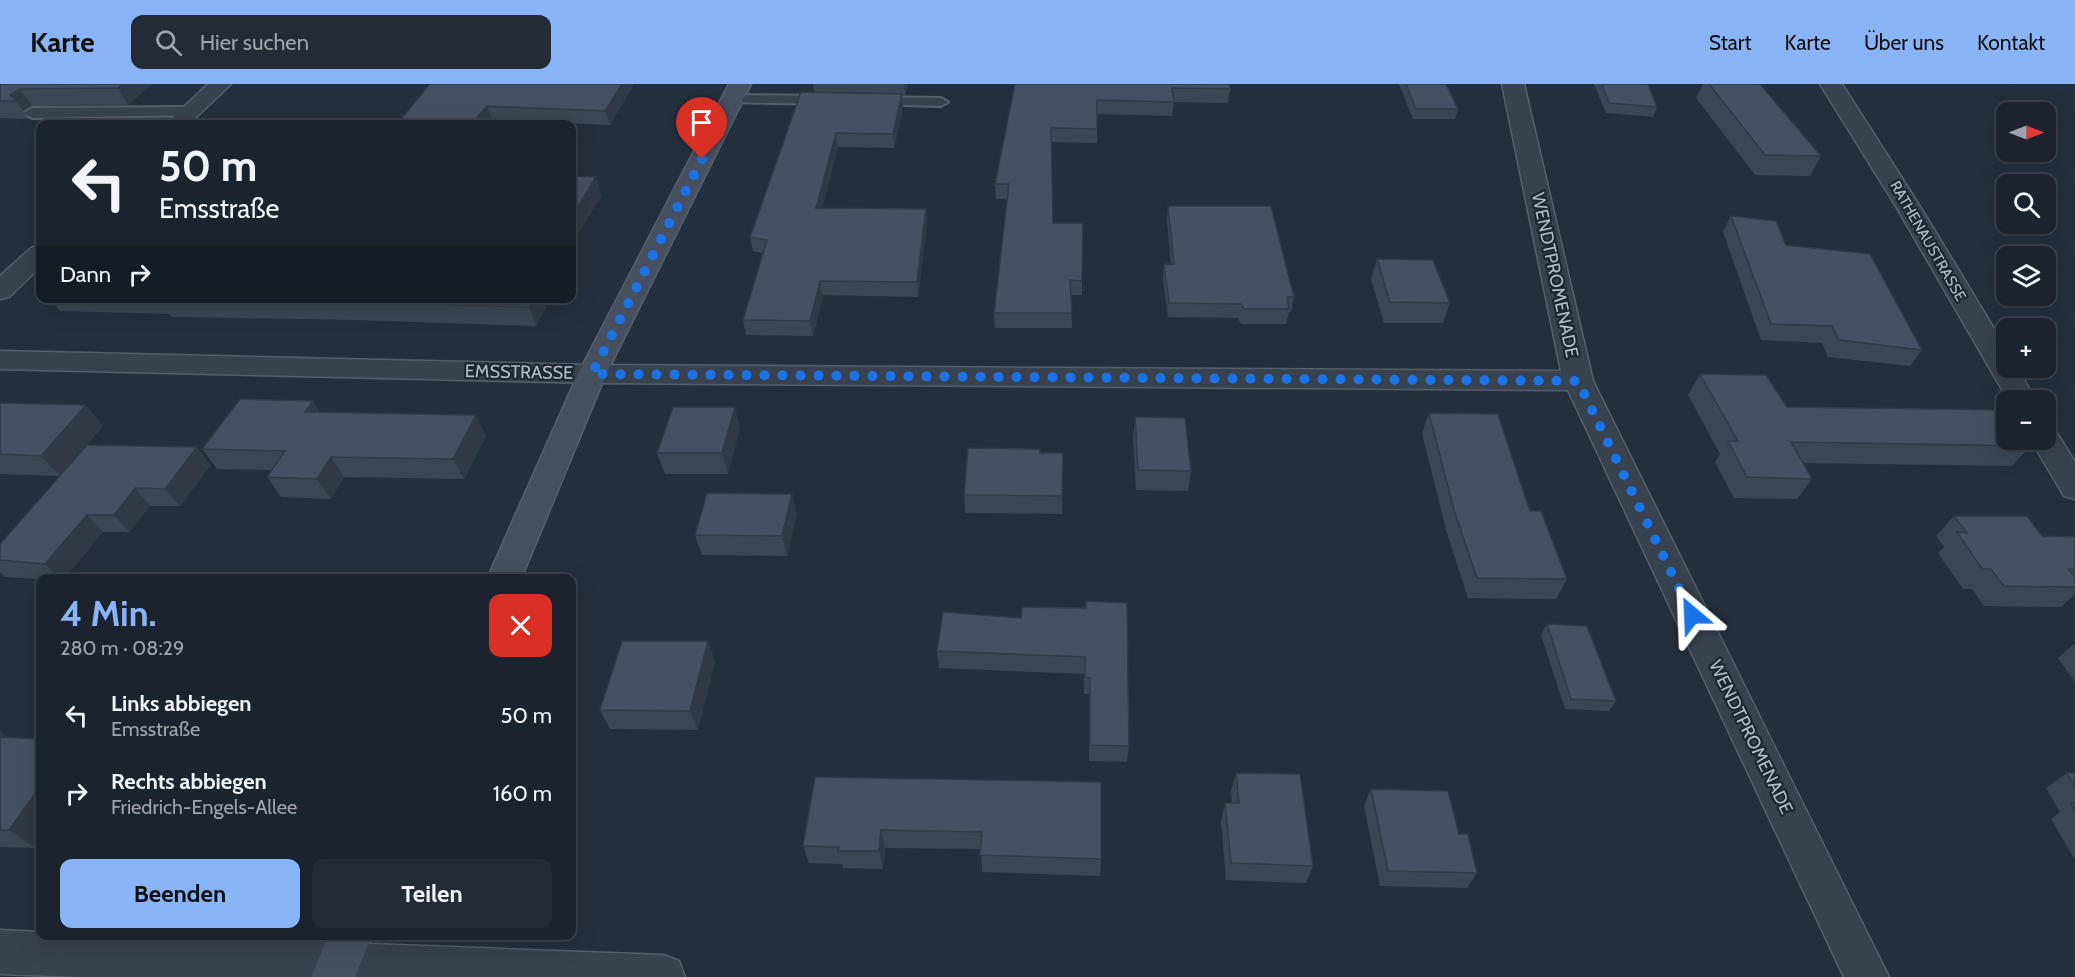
<!DOCTYPE html>
<html lang="de">
<head>
<meta charset="utf-8">
<style>
	:root { --surface:#1b232e; --page:#242b36; --text:#f1f3f6; --muted:#a0a4aa; --line:#39404a; --accent:#8ab4f8 }
	body { margin:0; font-family:Cabin,sans-serif; background:var(--page); color:var(--text); height:100vh; display:flex; flex-direction:column; font-size:22px; white-space:nowrap }
	* { box-sizing:border-box; margin:0 }
	p { font-size:20px; color:var(--muted) }
	.icon { flex:none; width:33px; height:33px; fill:none; stroke:currentColor; stroke-width:2; stroke-linecap:round; stroke-linejoin:round }
	.map { position:relative; flex:1; overflow:hidden }
	.drawer { position:absolute; left:36px; top:490px; width:540px; height:366px; display:flex; flex-direction:column; background:var(--surface); border-radius:12px; box-shadow:0 6px 24px #0002,0 0 0 2px var(--line) }
	.drawer>* { flex:none }
	.hud { position:absolute; left:36px; top:36px; width:540px; height:183px; border-radius:12px; box-shadow:0 6px 24px #0002,0 0 0 2px var(--line); background:#1b232e; color:var(--text); overflow:hidden }
	.needle { width:39px; rotate:90deg }
	.tools { position:absolute; left:1996px; top:18px; display:grid; gap:12px }
	.tools a { display:grid; place-items:center; width:60px; height:60px; border-radius:12px; background:var(--surface); box-shadow:0 6px 24px #0002,0 0 0 2px var(--line); font-size:30px }
	.pin { position:absolute; display:grid; place-items:center; width:51px; height:51px; color:#fff; margin:-62px -26px; border-radius:50% 50% 50% 0; rotate:-45deg; box-shadow:0 0 6px #0007 }
	.pin .icon { rotate:45deg }
	.me { position:absolute; width:66px; margin:-33px; rotate:334deg; stroke-linejoin:round; filter:drop-shadow(0 0 4px #0008) }
	.turn { display:flex; align-items:center; gap:21px; height:126px; padding:0 24px; font-size:27px }
	.turn .icon { width:78px; height:78px; stroke-width:2.5 }
	.turn b { display:block; font-size:42px; line-height:51px }
	.then { display:flex; align-items:center; height:57px; padding:0 24px; background:#0003; gap:12px; font-size:22px }
	.round { display:grid; place-items:center; flex:none; width:63px; height:63px; border-radius:12px; background:var(--page) }
	.headline { display:flex; align-items:center; justify-content:space-between; height:102px; padding:0 24px }
	h1 { font-size:36px; font-weight:800; line-height:45px; color:var(--accent) }
	.primary-button { display:flex; gap:12px; margin-top:auto; padding:12px 24px }
	.primary-button a { flex:1; height:69px; border-radius:12px; background:var(--accent); color:#111; font-size:24px; font-weight:800; line-height:69px; text-align:center }
	.primary-button a+a { background:var(--page); color:var(--text) }
	ul { padding:0; list-style:none }
	li { display:flex; align-items:center; gap:18px; height:78px; padding:0 24px }
	li div { flex:1 }
	li b { display:block; font-size:22px }
	li em { font-style:normal }
	header { display:flex; align-items:center; gap:36px; box-sizing:border-box; height:84px; padding:0 30px; background:var(--accent); color:#111 }
	header strong { font-size:28px }
	nav { display:flex; gap:33px; margin-inline-start:auto; font-size:21px }
	.search { width:420px; height:54px; background:var(--page); display:flex; align-items:center; gap:15px; box-sizing:border-box; padding:0 21px; border-radius:12px; color:var(--muted); font-size:22px }
	.map>svg:first-child { display:block }
</style>
</head>
<body>
<header>
<strong>Karte</strong>
<div class="search"><svg class="icon" aria-label="search" viewBox="0 0 24 24"><circle cx="10" cy="10" r="6"/><path d="M15 15l6 6"/></svg>Hier suchen</div>
<nav><a>Start</a><a>Karte</a><a>Über uns</a><a>Kontakt</a></nav>
</header>
<div class="map">
<svg width="2075" height="893" viewBox="0 0 2075 893">
	<rect width="100%" height="100%" fill="#242f3e"/>
	<g fill="none" stroke-linecap="round" stroke-linejoin="round">
		<!-- lane casing -->
		<g stroke="#565f6c" stroke-width="4">
			<path id="lane" d="M732 11 827 12 834 16 827 20 727 18 725 15Z
				M872 13 941 14 948 18 941 22 867 20 865 17Z
				M191 23 199 28 196 31 32 34 24 29 32 24Z"/>
		</g>
		<!-- street casing -->
		<g stroke="#565f6c" stroke-width="3">
			<path id="street" d="M208 0H231L189 40H166Z
				M1502 0H1524L1593 297 1889 893H1844L1568 306 592 299 0 285V267L592 281 1561 287Z
				M1820 0H1842L1921 124 2007 266V284H2017L2036 316H2008L1897 124Z
				M40 161V183L9 213 0 215V192L31 164Z
				M2046 345 2057 349 2075 378V415L2064 412 2031 356H2046Z
				M0 846 40 848V852H159L663 871 679 877 685 893H82L0 890Z"/>
		</g>
		<!-- secondary casing -->
		<g stroke="#565f6c" stroke-width="3">
			<path id="secondary" d="M729 0H751L606 290 521 495H487L578 290Z
				M328 852H372L355 893H311Z"/>
		</g>
		<!-- lane -->
		<use href="#lane" fill="#38414e" fill-rule="evenodd"/>
		<!-- street -->
		<use href="#street" fill="#38414e" fill-rule="evenodd"/>
		<!-- secondary -->
		<use href="#secondary" fill="#465061" fill-rule="evenodd"/>
	</g>
	<!-- wall -->
	<path fill="#3b4654" d="M0 0H152L128 21 32 22 23 27 29 35 0 34Z
		M430 0H634L610 41 492 36Z
		M813 0H908L905 11H902L903 24 894 64 838 63 822 124 926 125 927 139 918 213 823 211 813 252 746 251 743 236 763 169 753 167 750 153 814 8Z
		M1015 0 1230 5 1228 19 1174 18 1172 32 1097 30V59L1051 58 1053 139 1082 197V211H1071L1072 244H995L994 229 1007 115H996L995 100Z
		M1399 0H1446L1458 25 1455 35H1413Z
		M1594 0H1648L1657 23 1653 33 1606 29Z
		M1703 0H1760L1821 72 1810 92 1755 91 1696 14Z
		M1168 122 1294 213 1291 228H1289L1286 240H1241L1238 234 1168 233 1163 195 1164 180H1171L1167 136Z
		M1731 132 1786 161 1922 266 1910 282 1828 273 1822 259 1761 256 1723 148Z
		M1377 175 1450 219 1443 239H1384L1371 195Z
		M50 214H551L536 242 356 236 172 233 169 230 60 227Z
		M1700 290 1787 323 2031 362 2012 382 1803 379 1812 395 1797 415 1734 414 1715 378 1720 370 1688 311Z
		M313 317 320 329 486 352 464 395 344 393 331 415 281 413 267 393 272 386 217 385 202 365Z
		M0 319 103 342 87 361 211 381 180 422H150L129 448H103L64 495H40L5 493 0 488V460L60 392 0 390Z
		M1429 329 1530 427 1567 495 1556 515 1468 514 1446 446 1422 349Z
		M1135 333 1191 387 1188 407 1136 406 1133 354Z
		M740 344 728 390H665L657 369Z
		M1040 369H1063L1062 430 965 429 964 411Z
		M797 430 787 472 702 471 695 451Z
		M1954 432 2042 452 2075 453V510L2061 523 1984 522 1972 505H1963L1938 469 1944 463 1936 452Z
		M1085 524 1129 662 1127 678 1089 677V610H1084V590L939 584 937 567 1021 534Z
		M1547 540 1616 617 1609 627 1565 625 1541 551Z
		M2075 559V598L2058 574Z
		M715 577 698 646 610 645 600 626Z
		M0 647 8 654 40 655V756L35 764 0 763Z
		M1236 689 1313 782 1306 799 1226 796 1221 737 1225 719H1232L1231 707Z
		M2067 689H2075V776L2051 735 2060 728 2046 704Z
		M815 693 1101 775 1100 792 982 788 981 765 885 764 883 785 843 784 842 780 809 779 803 762Z
		M1371 705 1459 750 1477 789 1467 804 1380 802 1364 722Z"/>
	<!-- shaded-wall -->
	<path fill="#303945" d="M122 0H152L128 21 118 4Z
		M622 0H634L610 41 605 27Z
		M904 0H908L905 11Z
		M20 5 32 22 23 27 16 17 10 11Z
		M902 10 903 24 894 64 893 50Z
		M487 22 492 36 489 40H471Z
		M836 49 838 63 818 138 816 124Z
		M596 93 602 111 572 161V132Z
		M926 125 927 139 918 213 917 198Z
		M820 197 823 211 813 252 810 237Z
		M534 214H551L536 242 529 223Z
		M313 317 326 337 305 328Z
		M86 321 103 342 60 392 41 372Z
		M735 323 740 344 728 390 722 369Z
		M476 331 486 352 464 395 453 375Z
		M197 363 211 381 180 422 165 405Z
		M331 373 344 393 331 415 317 395Z
		M135 404 150 422 129 448 114 431Z
		M792 410 797 430 787 472 782 452Z
		M87 431 103 448 64 495H60L45 480Z
		M708 557 715 577 698 646 690 627Z
		M0 647 22 665 0 659Z
		M40 703V756L35 764 9 746Z
		M881 746 885 764 883 785 879 767Z"/>
	<!-- building -->
	<path fill="#455162" stroke="#303945" stroke-width="1.5" d="M0 0H122L118 4 20 5 10 11 16 17H0Z
		M430 0H622L605 27 487 22 471 40H397Z
		M1015 0H1229L1230 5 1172 4 1174 18 1097 16V45L1051 44 1053 139H1083L1082 197 1070 196 1072 229H994L1009 100H995Z
		M1406 0H1446L1458 25H1416Z
		M1602 0H1648L1657 23 1609 19Z
		M1709 0H1760L1821 72 1765 71Z
		M801 8 902 10 893 50 836 49 816 124 926 125 917 198 820 197 810 237 743 236 767 156 750 153Z
		M572 92 596 93 572 132Z
		M1168 122H1271L1294 213H1287L1289 225H1244L1241 220 1169 219 1164 180H1174Z
		M1731 132 1776 137 1786 161 1870 170 1922 266 1839 256 1832 242 1771 240Z
		M1377 175 1433 176 1450 219 1390 218Z
		M159 214H534L529 223 346 217Z
		M1700 290 1766 291 1787 323 2007 326V356H2027L2031 362 1791 358 1812 395 1747 393 1728 357H1738Z
		M240 315 313 317 305 328 476 331 453 375 331 373 317 395 267 393 285 367 202 365Z
		M0 319 86 321 41 372 0 370Z
		M673 323H735L722 369H657Z
		M1429 329 1498 330 1530 427H1541L1567 495 1477 494 1454 426Z
		M1135 333 1185 334 1191 387 1138 386Z
		M87 361 197 363 165 405 135 404 114 431H87L45 480 0 476V460Z
		M968 364 1040 365V369H1063L1062 412 964 411Z
		M707 409 792 410 782 452 695 451Z
		M1954 432H2027L2042 452 2075 453V485H2068L2075 493V503L2004 502 1991 485H1982L1957 448 1967 449Z
		M1086 517 1127 519 1129 662 1090 661V594L1085 593V573L937 567 943 528 1021 534 1022 523 1086 524Z
		M1547 540 1587 542 1616 617 1571 615Z
		M622 557H708L690 627 600 626Z
		M0 653 40 655V703L9 746H0Z
		M1236 689 1300 690 1313 782 1231 779 1225 719H1239Z
		M2067 689H2075V703Z
		M815 693 1101 698V775L980 771 982 748 881 746 879 767H838L839 763 803 762Z
		M1371 705 1448 707 1459 750H1468L1477 789 1388 787Z
		M2075 719V726L2071 720Z"/>
	<g fill="none" stroke-linecap="round" stroke-linejoin="round">
		<!-- route -->
		<path stroke="#1a73e8" stroke-width="10" stroke-dasharray="0 18" d="M702 75 592 290 1578 297 1692 531"/>
	</g>
	<g text-anchor="middle" stroke-width="4.5" stroke-linejoin="round" paint-order="stroke">
		<!-- far-street labels -->
		<g font-size="15" fill="#b4bcc9" stroke="#1d2633">
			<text transform="translate(1928 157) rotate(60)" y="5">RATHENAUSTRASSE</text>
		</g>
		<!-- street labels -->
		<g font-size="18" fill="#b4bcc9" stroke="#1d2633">
			<text transform="translate(1555 191) rotate(78)" y="6">WENDTPROMENADE</text>
			<text transform="translate(519 288) rotate(1)" y="6">EMSSTRASSE</text>
			<text transform="translate(1751 653) rotate(64)" y="6">WENDTPROMENADE</text>
		</g>
	</g>
</svg>
<div class="tools">
<a><svg class="needle" viewBox="-14 -14 28 28"><path d="M0-13l5 13h-10z" fill="#e53935"/><path d="M0 13l5-13h-10z" fill="#a0a4aa"/></svg></a>
<a><svg class="icon" aria-label="search" viewBox="0 0 24 24"><circle cx="10" cy="10" r="6"/><path d="M15 15l6 6"/></svg></a>
<a><svg class="icon" aria-label="layers" viewBox="0 0 24 24"><path d="M12 4l9 5-9 5-9-5zM3 14l9 5 9-5"/></svg></a>
<a>+</a>
<a>−</a>
</div>
<div class="pin" style="left:702px;top:75px;background:#d93025"><svg class="icon" aria-label="arrive" viewBox="0 0 24 24"><path d="M6 21V4h12l-3 4 3 4H6"/></svg></div>
<svg class="me" style="left:1692px;top:531px" viewBox="-20 -20 40 40"><path d="M0-17L14 15 0 8-14 15z" fill="#1a73e8" stroke="#fff" stroke-width="4"/></svg>
<div class="hud">
<div class="turn"><svg class="icon" aria-label="left" viewBox="0 0 24 24"><path d="M17 20v-9H6M10 6l-5 5 5 5"/></svg><div><b>50 m</b>Emsstraße</div></div>
<div class="then">Dann<svg class="icon" aria-label="right" viewBox="0 0 24 24"><path d="M7 20v-9h11M14 6l5 5-5 5"/></svg></div>
</div>
<section class="drawer">
<div class="headline"><div><h1>4 Min.</h1><p>280 m · 08:29</p></div><a class="round" style="background:#d93025;color:#fff"><svg class="icon" aria-label="close" viewBox="0 0 24 24"><path d="M6 6l12 12M18 6L6 18"/></svg></a></div>
<ul>
<li><svg class="icon" aria-label="left" viewBox="0 0 24 24"><path d="M17 20v-9H6M10 6l-5 5 5 5"/></svg><div><b>Links abbiegen</b><p>Emsstraße</p></div><em>50 m</em></li>
<li><svg class="icon" aria-label="right" viewBox="0 0 24 24"><path d="M7 20v-9h11M14 6l5 5-5 5"/></svg><div><b>Rechts abbiegen</b><p>Friedrich-Engels-Allee</p></div><em>160 m</em></li>
</ul>
<div class="primary-button"><a>Beenden</a><a>Teilen</a></div>
</section>
</div>
</body>
</html>
